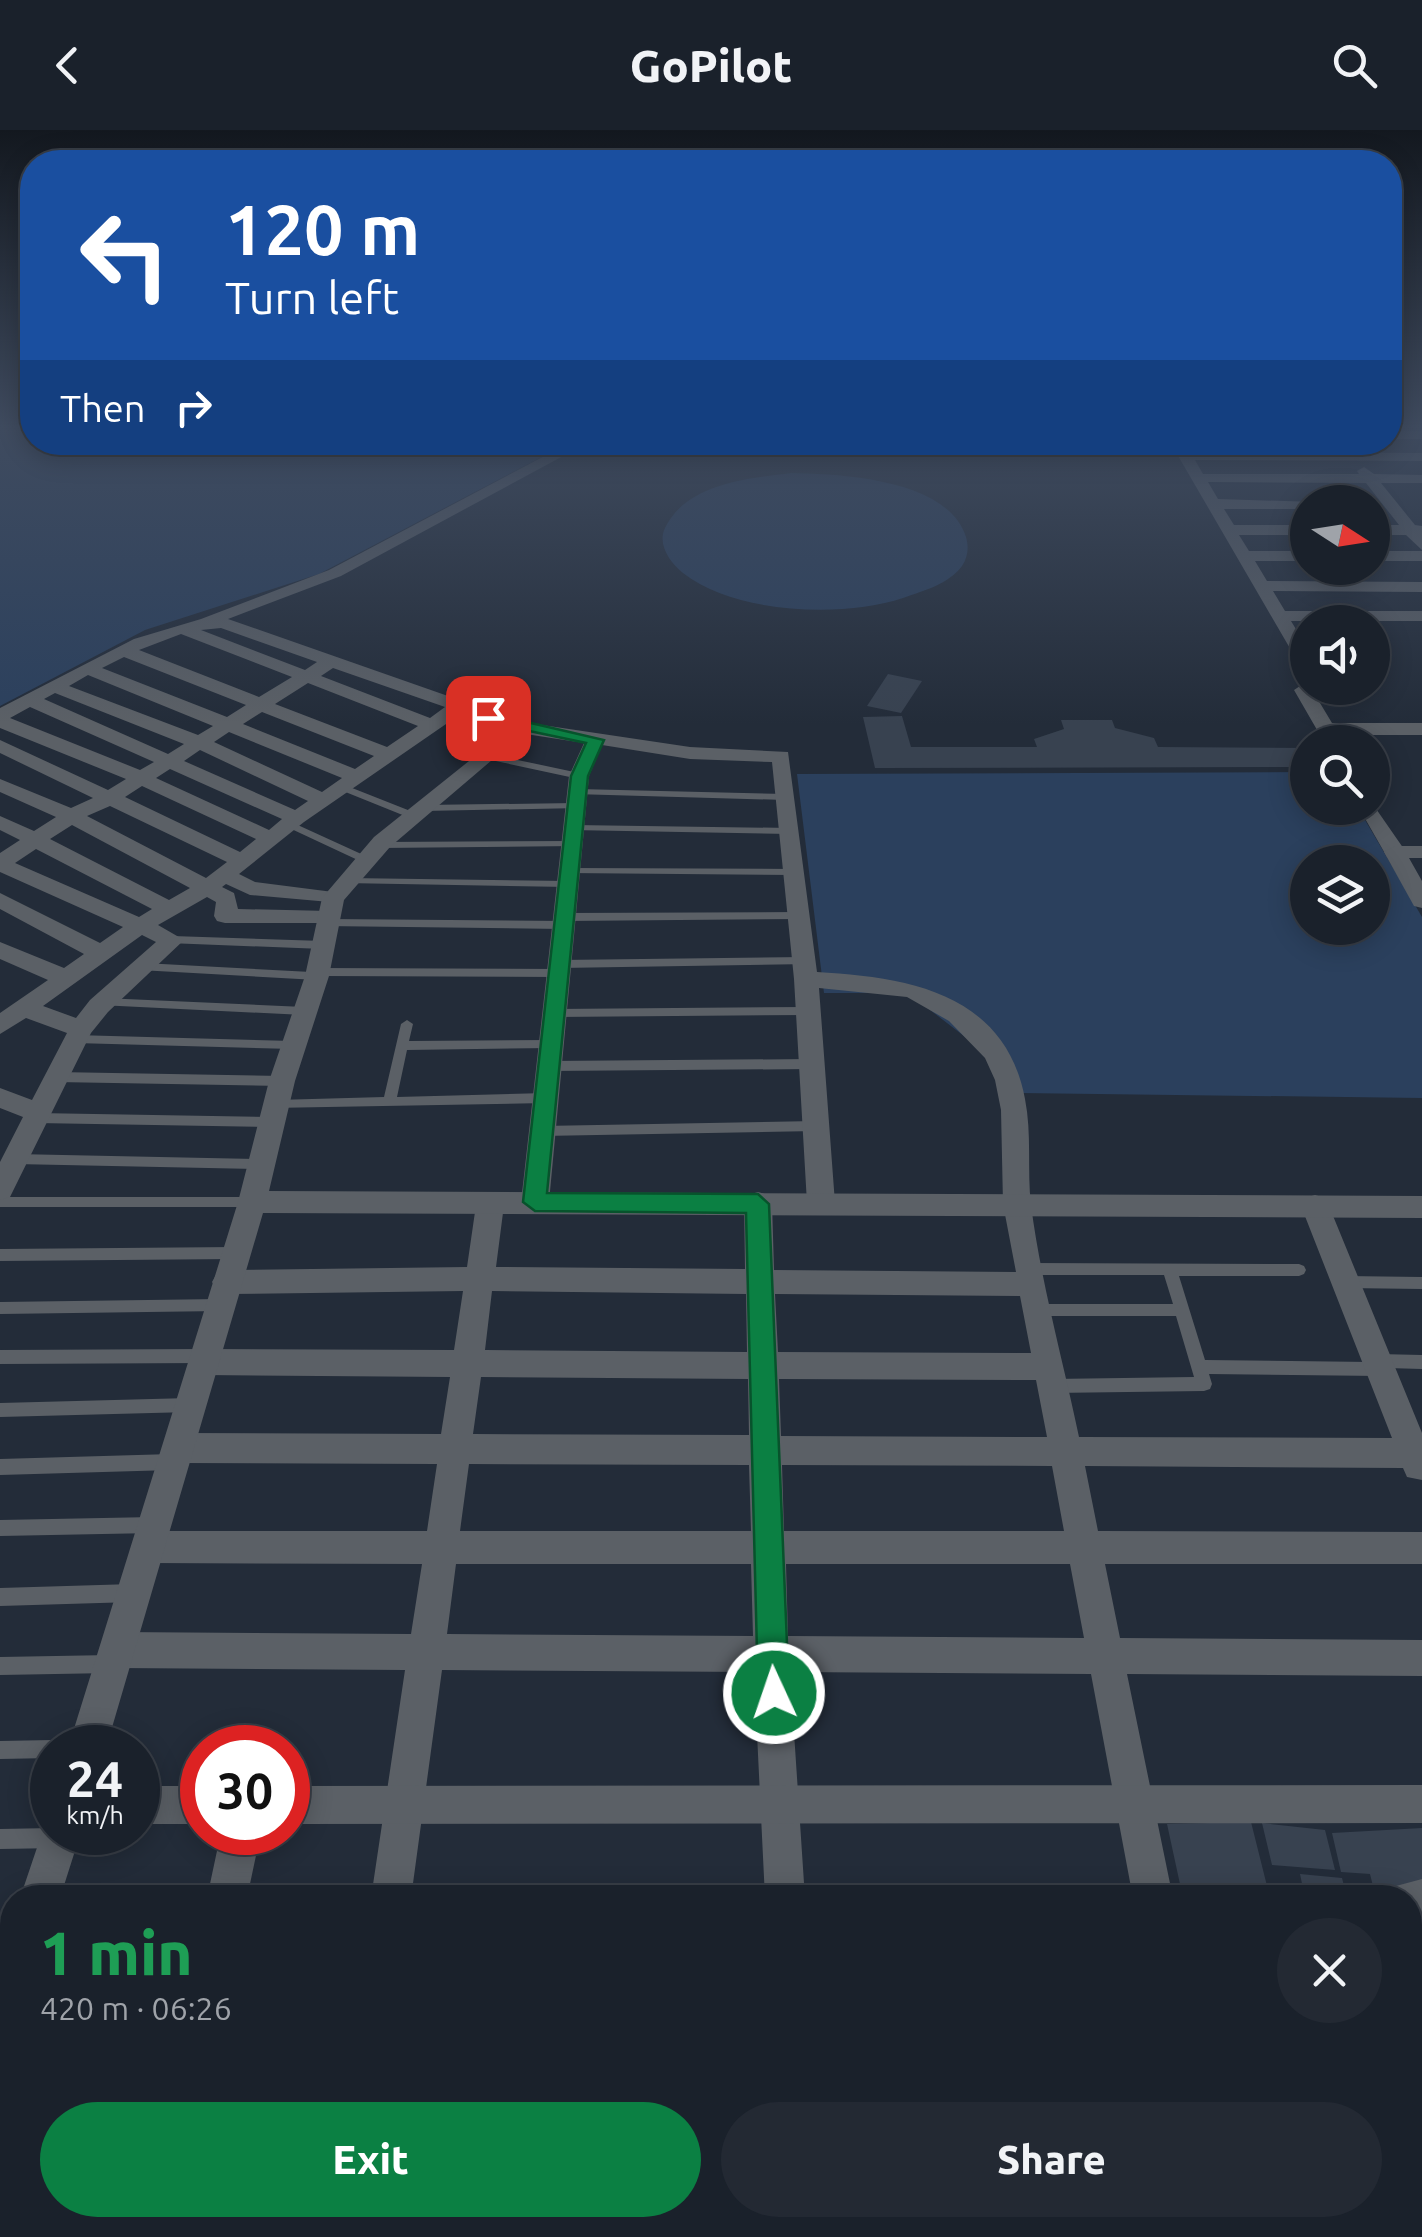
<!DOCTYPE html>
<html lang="en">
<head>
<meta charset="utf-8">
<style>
	:root { --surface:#1a212b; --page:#232933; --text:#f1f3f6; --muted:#9fa3a9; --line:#383e47; --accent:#0b8043 }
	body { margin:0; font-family:Ubuntu,sans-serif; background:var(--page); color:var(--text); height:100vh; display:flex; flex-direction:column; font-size:38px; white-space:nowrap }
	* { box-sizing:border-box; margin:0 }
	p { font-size:32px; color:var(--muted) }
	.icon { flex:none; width:55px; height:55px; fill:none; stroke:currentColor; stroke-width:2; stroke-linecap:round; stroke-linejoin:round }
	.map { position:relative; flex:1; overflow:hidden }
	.drawer { position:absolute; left:0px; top:1755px; width:1422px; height:352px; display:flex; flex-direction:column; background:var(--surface); border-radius:40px 40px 0 0; box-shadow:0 5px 25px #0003,0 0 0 2px var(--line) }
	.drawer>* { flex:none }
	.banner { position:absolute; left:20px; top:20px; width:1382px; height:305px; border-radius:40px; box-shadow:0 5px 25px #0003,0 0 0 2px var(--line); background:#1a4fa0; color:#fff; overflow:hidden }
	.needle { width:65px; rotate:102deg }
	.controls { position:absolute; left:1290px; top:355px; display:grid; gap:20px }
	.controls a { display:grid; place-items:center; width:100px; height:100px; border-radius:50%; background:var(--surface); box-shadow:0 5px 25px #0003,0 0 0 2px var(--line); font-size:50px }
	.speed { position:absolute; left:30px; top:1595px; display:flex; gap:20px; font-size:50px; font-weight:700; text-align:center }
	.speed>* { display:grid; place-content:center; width:130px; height:130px; border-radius:50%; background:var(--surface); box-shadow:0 5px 25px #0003,0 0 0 2px var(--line); line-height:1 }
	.speed small { font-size:25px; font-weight:400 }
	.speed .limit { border:15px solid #d22; background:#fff; color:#111 }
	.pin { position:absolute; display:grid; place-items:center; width:85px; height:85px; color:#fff; margin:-42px; border-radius:20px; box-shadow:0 5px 15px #0006 }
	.me { position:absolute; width:110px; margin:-55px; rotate:357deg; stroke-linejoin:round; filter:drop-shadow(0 0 8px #0008) }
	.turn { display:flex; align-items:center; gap:35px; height:210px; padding:0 40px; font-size:45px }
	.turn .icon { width:130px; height:130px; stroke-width:2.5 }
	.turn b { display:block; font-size:70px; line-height:85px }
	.then { display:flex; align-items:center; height:95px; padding:0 40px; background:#0003; gap:20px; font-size:38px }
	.round { display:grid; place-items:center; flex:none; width:105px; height:105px; border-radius:52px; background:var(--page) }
	.overview { display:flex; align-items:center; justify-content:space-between; height:170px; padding:0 40px }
	h1 { font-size:60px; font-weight:800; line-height:75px; color:#1e9e55 }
	.cta { display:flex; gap:20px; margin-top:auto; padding:20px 40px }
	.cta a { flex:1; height:115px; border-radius:60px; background:var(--accent); color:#fff; font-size:40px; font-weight:800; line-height:115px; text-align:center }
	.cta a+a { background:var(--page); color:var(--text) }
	header { display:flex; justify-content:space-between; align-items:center; height:130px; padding:0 40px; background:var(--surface); font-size:45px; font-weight:800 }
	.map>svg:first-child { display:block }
</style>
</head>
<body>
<header><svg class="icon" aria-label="back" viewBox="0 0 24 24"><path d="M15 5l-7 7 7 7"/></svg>GoPilot<svg class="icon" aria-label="search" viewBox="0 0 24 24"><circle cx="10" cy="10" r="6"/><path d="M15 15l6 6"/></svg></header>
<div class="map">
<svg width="1422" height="2107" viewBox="0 0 1422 2107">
	<rect width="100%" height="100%" fill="#232c39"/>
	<!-- green -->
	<path fill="#2b405d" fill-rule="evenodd" d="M0 299H32V312L568 313 319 444 145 500 0 576Z
		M791 343C842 344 948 349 966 407 969 417 968 427 962 436 949 454 923 461 903 468 843 488 735 484 683 443 670 433 657 414 665 398 687 353 747 349 791 343Z
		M1307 642 1308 678H1358L1422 787V968L1019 963 973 913 908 863H824L797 644ZM1308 732H1372V798H1308Z"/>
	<!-- building -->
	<path fill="#384250" d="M702 312H803L805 320H792V324L702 325Z
		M888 544 922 551 901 583 867 576Z
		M902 586 911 617H1037L1034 609 1064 599 1061 590H1112L1115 598 1154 608 1158 617 1308 618V637L875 638 863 587Z
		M1251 1692 1270 1768H1183L1167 1694Z
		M1262 1693 1325 1700 1335 1740 1272 1735Z
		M1422 1698V1788L1410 1790V1768H1376L1370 1744 1341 1742 1332 1703Z
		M1300 1744 1342 1748 1347 1768H1305Z
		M1410 1805H1422V1878L1410 1841Z
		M1410 2003 1422 2043V2107H1412L1408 2095Z
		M1285 2095H1342L1332 2107H1296Z"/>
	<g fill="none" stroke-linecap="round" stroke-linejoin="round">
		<!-- service -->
		<path fill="#5b6066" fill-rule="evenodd" d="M485 623 579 643 584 646 579 649 482 628 480 626Z
			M342 654 418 684 419 686 414 689 410 688 338 659 337 657Z
			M578 659 786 664 791 667 786 670 574 664 573 662Z
			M576 673 581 676 580 678 424 681 419 678 424 675Z
			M289 691 370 728 371 730 370 732H362L285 696 284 694Z
			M574 695 790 698 795 701 790 704 570 700 569 698Z
			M572 711 576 712V716L380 718 375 715 380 712Z
			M570 738 794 739 799 742 794 745 566 743V739Z
			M348 748 568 751 574 754 568 757 344 753V749Z
			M800 782 806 786 804 789 565 791 559 787 565 783Z
			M327 789 564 791 570 795 564 799 323 796V790Z
			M172 806 323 811 329 815 323 819 168 813 166 810Z
			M805 827 809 828V834L560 838 554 834 560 830Z
			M143 833 311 842 317 838 559 839 565 843 559 847 323 846 317 850 139 840 137 837 139 834Z
			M103 868 304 877 310 881 304 885 99 875 97 872Z
			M809 877 815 881 809 885 555 887 549 883 555 879Z
			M407 890 413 894 409 911 551 910 557 914 551 918 407 920 397 967 546 963 552 968 546 973 271 978 269 975 276 970 384 967 401 894Z
			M75 905 293 911 299 915 293 919 75 913 69 909Z
			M812 929 818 934 812 939 549 941 543 936 549 931Z
			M56 942 282 946 288 951 282 956 56 952 50 947Z
			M36 983 271 987 278 992 271 997 36 993 29 988Z
			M816 991 823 996 816 1001 542 1006 535 1001 542 996Z
			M15 1024 261 1029 268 1034 261 1039 15 1034 8 1029Z
			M0 1067H252L257 1068 259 1072 257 1076 252 1077H0Z
			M236 1117 241 1119 243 1123 241 1127 236 1129 0 1131V1119Z
			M1030 1133 1299 1134 1304 1136 1306 1140 1304 1144 1299 1146H1179L1205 1230 1371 1232 1373 1226 1378 1224 1422 1225V1239L1387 1238 1385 1244 1380 1246 1209 1244 1212 1254 1210 1259 1204 1261 1052 1263 1046 1261 1044 1256 1046 1251 1052 1249 1194 1247 1176 1186H1037L1032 1184 1030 1180 1032 1176 1037 1174H1173L1164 1145H1030L1025 1143 1023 1139 1025 1135Z
			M1345 1146 1422 1147V1159L1345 1158 1340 1156 1338 1152 1340 1148Z
			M221 1169 226 1171 228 1175 226 1179 221 1181 0 1184V1172Z
			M206 1219 211 1221 214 1226 211 1231 206 1233 0 1234V1220Z
			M190 1268 196 1270 198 1275 196 1280 190 1282 0 1287V1273Z
			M172 1324 178 1327 180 1332 178 1337 172 1340 0 1345V1329Z
			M154 1387 160 1389 162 1395 160 1401 154 1403 0 1406V1390Z
			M133 1454 139 1457 142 1463 139 1469 133 1472 0 1476V1458Z
			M111 1525 117 1528 120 1534 117 1540 111 1543 0 1545V1527Z
			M52 1610 59 1612 61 1618H52V1628L0 1629V1611Z
			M52 1698V1702H66L68 1708 65 1715 58 1718 0 1719V1699Z"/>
		<!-- minor -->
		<path fill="#5b6066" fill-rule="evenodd" d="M1390 301H1422V309H1390Z
			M571 312H589L341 446 228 489 522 592 690 617 788 622 817 842C906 847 1005 862 1025 969 1032 1004 1027 1040 1031 1075 1041 1153 1063 1230 1079 1307L1392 1308 1301 1076 1305 1068 1315 1065 1325 1068 1329 1076 1422 1303V1350L1407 1347 1403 1338 1085 1336 1098 1401 1422 1402V1434H1105L1120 1508 1422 1510V1546L1127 1544 1173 1768H1133L1091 1544 790 1542 805 1768H765L754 1542 442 1540 411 1768H371L405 1540 117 1538 104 1533 99 1520 104 1507 117 1502 411 1504 422 1434 148 1433 136 1429 131 1417 136 1405 148 1401H427L437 1334 178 1333 167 1328 162 1318 167 1308 178 1303 441 1304 450 1247 204 1245 193 1241 189 1232 193 1223 204 1219 454 1220 463 1161 227 1164 217 1161 212 1152 217 1143 227 1140 467 1137 476 1075 480 1067 490 1064 500 1067 504 1075 496 1137 745 1139 744 1073 748 1065 758 1062 768 1065 772 1073 774 1140 1016 1142 1003 1074 1001 980 995 950 985 928 949 891 907 867 819 858 835 1073 831 1081 821 1084 811 1081 807 1073 794 849 772 632 690 629 602 615 589 646 549 1072 545 1080 535 1083 525 1080 521 1072 569 646 584 613 519 603 462 583 304 692 239 744 255 752 341 763 344 768 341 773 250 765 226 754 222 757 234 763 238 779 329 781 340 788 337 793H225L217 791 214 786 216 772 207 767 158 795 184 810 108 882 91 903 10 1067 0 1070V1032L23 987 0 978V958L32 970 67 903 26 888 0 904V883L48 850 0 829V812L64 838 84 824 0 779V763L100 813 123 797 0 742V723L20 710 0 700V686L34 701 56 687 0 662V649L71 678 93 668 0 623V610L108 660 126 649 0 598V578L134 509 201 489 329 440ZM221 498 317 532 305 540 201 500ZM181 504 292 547 259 567 139 520ZM124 527 246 575 227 587 102 538ZM333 538 445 577 430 588 321 546ZM88 545 213 596 198 605 69 556ZM308 553 418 596 387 617 275 574ZM55 563 184 614 168 624 44 569ZM30 577 154 632 140 640 10 588ZM262 582 374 626 355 639 243 594ZM229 602 342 648 322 662 214 612ZM200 620 308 671 295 680 184 631ZM170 639 282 689 269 700 156 648ZM142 656 256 709 240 722 125 667ZM110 676 227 732 206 748 87 686ZM72 695 190 758 169 770 50 709ZM36 719 152 779 139 787 15 733ZM142 805 156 812 90 870 76 888 43 876ZM492 1161 746 1164 747 1222 485 1220ZM775 1164 1020 1166 1031 1223 778 1222ZM481 1247 748 1249 749 1305 473 1304ZM779 1249 1036 1250 1047 1307 781 1306ZM469 1334 749 1335 751 1401H460ZM782 1335 1052 1336 1064 1401H784ZM456 1434H751L753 1506 447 1504ZM786 1434H1070L1084 1508 788 1506Z
			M1170 312H1184L1190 322 1422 323V331L1195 330 1203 344H1359L1357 341 1364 337 1374 344 1422 345V353H1381L1415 395 1422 396V420L1406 405H1372V395H1399L1366 353 1208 352 1218 369 1315 372H1308V379H1224L1234 395H1308V405H1239L1249 421H1308V431H1255L1267 451 1422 452V462L1273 461 1285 481H1422V491H1291L1308 519V540L1302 539Z
			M1372 421H1422V431H1372Z
			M1303 554 1311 558 1332 593H1422V605H1338L1342 612H1324L1294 560Z
			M1372 673 1406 722 1403 727H1387L1359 678H1372Z
			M221 1702H261L247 1768H207Z
			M1422 1749V1789L1410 1790V1768H1391L1396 1756Z
			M1422 1954V1998L1410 1999V1955Z
			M134 2095H180L178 2107H132Z
			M320 2095H366L364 2107H318Z
			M768 2095H814V2107H768Z
			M1207 2095H1253L1256 2107H1210Z"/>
		<!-- tertiary -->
		<path fill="#5b6066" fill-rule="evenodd" d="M519 591 529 597 526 601 390 717 344 770 329 846 295 951 269 1061 1422 1066V1088L263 1083 106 1618H68L238 1072 269 951 305 846 322 768 374 707Z
			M1422 716V728H1409L1422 751V778L1414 776 1384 722 1395 716Z
			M1422 1655V1693L288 1694V1656Z
			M138 1656H202V1694H138Z
			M52 1686V1702H81L60 1768H20L47 1688Z
			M12 1835V1911L0 1916V1840Z"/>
	</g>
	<!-- sky -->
	<linearGradient id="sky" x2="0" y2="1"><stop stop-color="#13181f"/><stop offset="0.5" stop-color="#3f4b5f"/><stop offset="1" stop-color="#3f4b5f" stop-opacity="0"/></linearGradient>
	<rect width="1422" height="594" fill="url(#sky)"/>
	<!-- route -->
	<path fill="#0b8043" stroke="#07532c" stroke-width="2.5" d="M488 583 604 610 588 646 547 1063 758 1064 769 1074 789 1563 784 1574 774 1578 763 1574 758 1563 746 1083 535 1081 523 1072 571 646 586 613 482 591 480 588Z"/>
</svg>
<div class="controls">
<a><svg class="needle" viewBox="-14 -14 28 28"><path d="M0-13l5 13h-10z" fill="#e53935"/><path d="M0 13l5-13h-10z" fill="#9fa3a9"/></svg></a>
<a><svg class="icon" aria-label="sound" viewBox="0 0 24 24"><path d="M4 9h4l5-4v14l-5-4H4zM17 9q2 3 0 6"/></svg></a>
<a><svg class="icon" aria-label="search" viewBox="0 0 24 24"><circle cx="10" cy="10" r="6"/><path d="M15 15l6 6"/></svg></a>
<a><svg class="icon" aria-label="layers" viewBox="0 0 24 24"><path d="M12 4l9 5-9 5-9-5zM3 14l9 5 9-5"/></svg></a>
</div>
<div class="speed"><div>24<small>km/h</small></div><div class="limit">30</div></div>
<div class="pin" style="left:488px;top:588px;background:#d93025"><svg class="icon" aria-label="arrive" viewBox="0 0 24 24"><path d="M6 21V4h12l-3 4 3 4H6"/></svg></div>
<svg class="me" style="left:774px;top:1563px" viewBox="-20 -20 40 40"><circle r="17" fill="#0b8043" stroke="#fff" stroke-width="3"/><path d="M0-11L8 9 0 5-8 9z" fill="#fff"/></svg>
<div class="banner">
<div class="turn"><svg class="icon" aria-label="left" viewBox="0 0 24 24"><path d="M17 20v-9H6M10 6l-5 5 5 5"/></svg><div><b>120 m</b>Turn left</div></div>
<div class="then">Then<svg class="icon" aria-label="right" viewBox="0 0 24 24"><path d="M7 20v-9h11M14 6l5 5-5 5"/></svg></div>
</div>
<section class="drawer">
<div class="overview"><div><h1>1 min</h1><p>420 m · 06:26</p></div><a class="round"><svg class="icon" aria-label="close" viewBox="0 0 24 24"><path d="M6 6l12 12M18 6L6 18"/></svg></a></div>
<div class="cta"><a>Exit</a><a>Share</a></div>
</section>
</div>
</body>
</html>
